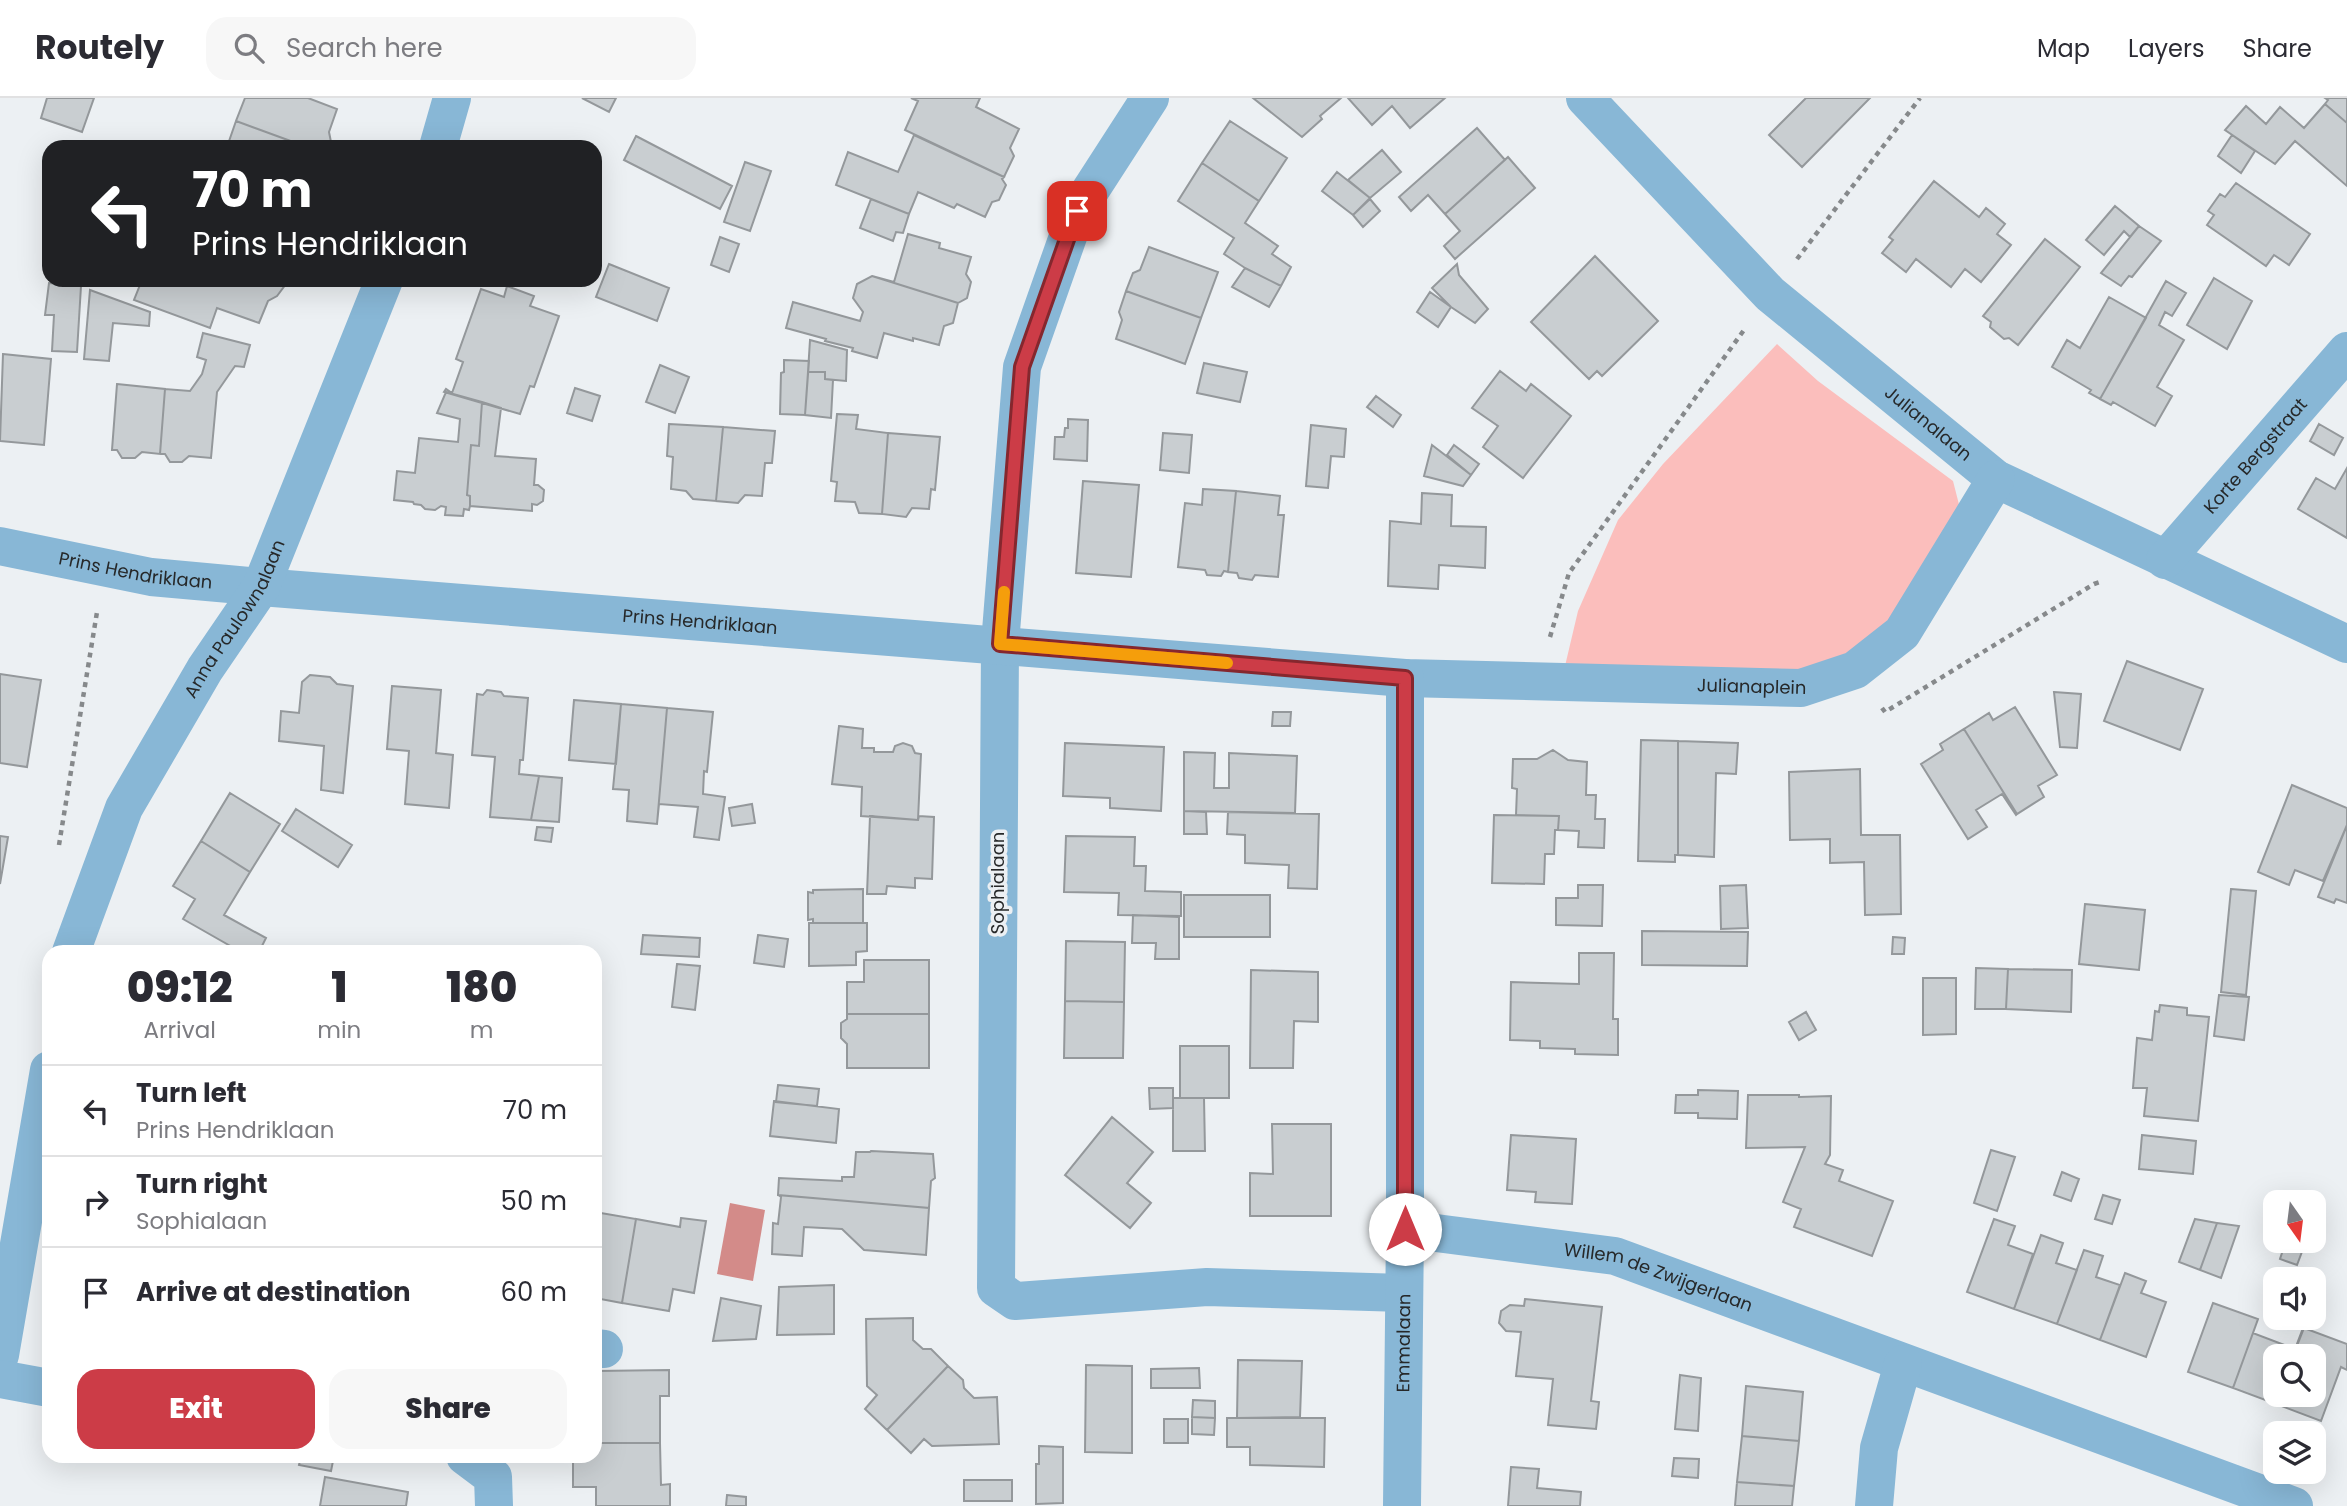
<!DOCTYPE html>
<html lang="en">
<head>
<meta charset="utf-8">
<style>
	:root { --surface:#fff; --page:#f7f7f7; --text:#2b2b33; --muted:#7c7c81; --line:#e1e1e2; --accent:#cc3c47 }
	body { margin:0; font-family:Poppins,sans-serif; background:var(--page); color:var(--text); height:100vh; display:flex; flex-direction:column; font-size:26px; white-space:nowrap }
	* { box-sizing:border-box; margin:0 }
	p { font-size:23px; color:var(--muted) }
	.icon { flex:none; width:38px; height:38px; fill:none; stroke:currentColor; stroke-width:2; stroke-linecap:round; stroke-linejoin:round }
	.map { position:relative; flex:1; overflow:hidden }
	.details { position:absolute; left:42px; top:847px; width:560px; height:518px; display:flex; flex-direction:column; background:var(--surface); border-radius:21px; box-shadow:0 7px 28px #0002 }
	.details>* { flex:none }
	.guide { position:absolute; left:42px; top:42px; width:560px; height:147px; border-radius:21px; box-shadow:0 7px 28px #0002; background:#202124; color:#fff; overflow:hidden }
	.needle { width:46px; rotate:166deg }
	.buttons { position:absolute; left:2263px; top:1092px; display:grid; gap:14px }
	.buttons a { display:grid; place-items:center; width:63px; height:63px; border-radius:14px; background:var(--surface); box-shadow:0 7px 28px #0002; font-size:35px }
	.pin { position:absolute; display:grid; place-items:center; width:60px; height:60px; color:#fff; margin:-30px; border-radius:14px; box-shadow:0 4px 10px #0006 }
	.me { position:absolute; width:77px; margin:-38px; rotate:0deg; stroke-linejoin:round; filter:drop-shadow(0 0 5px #0008) }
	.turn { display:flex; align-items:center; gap:24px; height:147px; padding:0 35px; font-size:32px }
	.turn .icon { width:91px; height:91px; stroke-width:2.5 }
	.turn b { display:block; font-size:49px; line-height:60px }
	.eta { display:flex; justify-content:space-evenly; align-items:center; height:119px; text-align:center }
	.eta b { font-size:42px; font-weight:800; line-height:49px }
	.button { display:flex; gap:14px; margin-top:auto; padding:14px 35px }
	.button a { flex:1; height:80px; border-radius:21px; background:var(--accent); color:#fff; font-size:28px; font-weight:800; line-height:80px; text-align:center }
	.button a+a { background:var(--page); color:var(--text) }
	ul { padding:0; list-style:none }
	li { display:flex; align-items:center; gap:21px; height:91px; padding:0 35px; border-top:2px solid var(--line) }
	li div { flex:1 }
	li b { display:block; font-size:26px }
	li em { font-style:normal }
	header { display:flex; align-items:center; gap:42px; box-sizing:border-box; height:98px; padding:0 35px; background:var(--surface); border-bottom:2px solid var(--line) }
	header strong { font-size:33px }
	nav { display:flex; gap:38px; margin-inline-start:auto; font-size:24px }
	.search { width:490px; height:63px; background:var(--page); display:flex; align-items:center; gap:18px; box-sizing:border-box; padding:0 24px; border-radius:21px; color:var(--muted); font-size:26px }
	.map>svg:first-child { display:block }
</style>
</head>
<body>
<header>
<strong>Routely</strong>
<div class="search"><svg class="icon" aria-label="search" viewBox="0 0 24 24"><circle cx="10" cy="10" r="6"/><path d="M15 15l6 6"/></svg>Search here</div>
<nav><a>Map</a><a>Layers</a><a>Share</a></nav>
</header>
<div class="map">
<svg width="2347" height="1408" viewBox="0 0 2347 1408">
	<rect width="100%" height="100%" fill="#ecf0f3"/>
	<!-- green -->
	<path fill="#fbbebc" d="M1777 246 1818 283 1953 383 1964 426 1863 564 1803 573 1565 568 1578 513 1618 422 1663 366Z"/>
	<!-- water -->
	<path fill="#d38b89" d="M730 1105 765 1112 753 1183 717 1176Z"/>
	<!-- building -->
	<path fill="#c9ced1" stroke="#94989b" stroke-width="2" d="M47 0H94L82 34 41 20Z
		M245 0H308L337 11 329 34 332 49H307L236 23Z
		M582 0H616L609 14Z
		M911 0H980L976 9 1019 31 1010 50 1014 58 1004 79 905 32 918 3Z
		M1253 0H1341L1320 18 1322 21 1302 39Z
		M1348 0H1445L1410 30 1392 8 1372 27Z
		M1806 0H1870L1802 69 1769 37Z
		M2325 0H2347V25L2325 6 2328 2Z
		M2325 6 2347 25V88L2295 43 2275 66 2225 32 2246 8 2266 26 2280 9 2304 30Z
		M236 23 307 49H227Z
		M1230 23 1287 60 1259 103 1202 65Z
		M1477 30 1505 62 1445 116 1428 97 1411 113 1399 99Z
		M914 37 1004 79 1002 81 1006 87 999 102 992 104 985 119 957 106 954 110 918 94 909 116 836 87 848 54 898 74Z
		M2232 37 2255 53 2241 75 2218 58Z
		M636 38 732 88 720 111 624 62Z
		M1382 52 1401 74 1370 100 1348 82Z
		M1508 59 1535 90 1455 161 1444 148 1460 133 1445 116Z
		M745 64 771 73 750 133 724 124Z
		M1202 65 1259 103 1245 125 1278 148 1272 156 1291 169 1281 188 1245 170 1224 156 1234 140 1178 103Z
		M1337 74 1370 100 1353 117 1322 93Z
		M1934 83 1979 119 1986 110 2005 126 1997 136 2011 147 1981 184 1965 171 1951 189 1916 161 1906 174 1882 155 1893 142 1889 139Z
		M2236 85 2310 136 2289 167 2274 157 2266 168 2207 127 2214 117 2208 113 2220 96 2225 99Z
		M871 101 909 116 903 135 896 134 893 143 860 130Z
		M1370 101 1380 113 1363 129 1353 117Z
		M2115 108 2139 128 2130 139 2124 133 2104 157 2086 142Z
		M2139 128 2161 143 2132 179 2129 178 2121 188 2101 175Z
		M908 136 940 145 939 150 971 159 966 176 971 184 967 200 958 205 872 178 894 184Z
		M720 139 739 146 729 174 711 167Z
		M2045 141 2080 169 2018 247 2009 240 2004 241 1990 229 1991 224 1983 218Z
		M1149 149 1218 174 1201 220 1126 193 1133 175 1140 172Z
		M1595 158 1658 223 1602 278 1597 273 1589 281 1531 224Z
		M609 166 669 190 657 223 596 199Z
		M1457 166 1459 177 1488 211 1475 225 1451 209 1432 190Z
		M1245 170 1281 188 1269 209 1232 189Z
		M872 178 958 205 953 225 944 228 939 247 913 240V243L884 235 877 260 852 253 853 250 825 243 826 241 786 230 793 204 860 223 863 214 853 200 857 186Z
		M2214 180 2252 203 2227 251 2187 227Z
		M142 182H275L286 186 277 198 268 203 259 225 217 210 210 230 134 202Z
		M2166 183 2186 195 2172 218 2165 214 2159 227 2184 242 2157 289 2172 298 2155 328 2113 304 2111 307 2100 301Z
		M49 185 81 188 77 254 52 253 54 217H45Z
		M507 188 534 198 530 208 559 218 534 289 530 288 520 316 444 294 446 291 452 295 463 264 456 261 481 191 504 199Z
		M90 192 150 214 149 228 113 225 109 263 84 261Z
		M1126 193 1201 220 1185 266 1116 241 1122 222 1119 214Z
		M1430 194 1451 209 1438 229 1417 214Z
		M2109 199 2146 220 2100 301 2089 295 2091 292 2052 269 2067 242 2080 250Z
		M203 235 250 247 244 269 235 268 217 294 211 360 189 358 182 364H170L165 356H160L165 291 190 293 202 276 206 262 197 259Z
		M810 242 847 252 846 283 825 281V274H808Z
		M3 256 51 261 44 347 0 343Z
		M784 262 809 263 805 317 780 316 781 275 784 274Z
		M1204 265 1247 274 1240 304 1197 295Z
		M660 267 689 279 675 315 646 304Z
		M1500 273 1526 293 1531 286 1571 318 1523 380 1483 349 1498 328 1472 310Z
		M808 274H825V281L833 282 831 320 805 317Z
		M117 286 165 291 160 356 142 354 135 360H122L117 352H112Z
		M575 290 600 298 592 323 567 315Z
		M446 294 482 304 479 348 471 347 467 397 470 398V408L469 412 464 411 463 418 445 417 446 409 441 408 435 412 425 411 421 407 414 406 413 404 394 402 397 373 415 375 419 340 458 344 460 321 437 315Z
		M1376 298 1401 317 1393 329 1367 309Z
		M482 304 501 310 495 358 536 361 534 387H538L544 392 543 403 537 407 532 406V413L470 408V398L467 397 471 347 479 348Z
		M837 316 858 317 856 331 888 335 882 416 859 415 855 404 835 403 837 384 831 383Z
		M1068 321 1088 322 1087 363 1054 361 1055 339H1064L1065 330H1068Z
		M669 326 723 329 716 403 693 401 686 393 671 391 673 359 667 358Z
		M2319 326 2343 340 2334 357 2310 343Z
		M1311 327 1346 331 1344 359 1331 358 1328 390 1306 388Z
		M723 329 775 333 772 365H765L762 398 745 397 738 405 716 403Z
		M888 335 940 339 935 392 931 391 929 411 912 410 906 419 882 416Z
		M1163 335 1192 337 1189 375 1160 372Z
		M1432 347 1471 377 1463 388 1424 378Z
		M1454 347 1479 366 1471 377 1447 357Z
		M2347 370V440L2298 411 2316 380 2335 391Z
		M1083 383 1139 387 1131 479 1076 475Z
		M1203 391 1236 393 1228 474 1224 473 1221 478 1207 477 1205 472 1178 469 1185 405 1202 407Z
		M1236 393 1280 398 1278 417H1284L1278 479 1255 477 1252 482 1239 480 1237 475 1228 474Z
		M1422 395 1452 397 1451 428 1486 429 1485 470 1439 467 1438 491 1388 488 1390 423 1421 426Z
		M2127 563 2203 591 2180 652 2104 623Z
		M0 576 41 582 27 669 0 665Z
		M310 577 330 579 337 586 353 588 343 695 321 692 324 648 279 643 281 613 299 615 302 584Z
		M392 588 441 592 436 655 453 657 449 710 405 706 409 653 387 651Z
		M487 592 501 594 504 598 528 600 523 662H520L519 676 539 678 531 722 490 719 495 659 472 657 477 596 483 597Z
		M2054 594 2081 596 2077 650 2060 649Z
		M574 602 621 606 616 666 569 662Z
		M621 606 667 610 657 726 627 723 629 692 613 691Z
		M2015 609 2057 677 2038 688 2044 699 2017 716 1964 631 1989 615 1993 622Z
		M667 610 713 614 707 674 704 673 703 696 725 699 719 742 694 739 698 709 659 706 657 726Z
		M1273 614H1291L1290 628H1272Z
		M839 628 863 631 862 650H874V654H893L895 648 903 645 912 648 915 655 921 656 918 722 861 718 862 689 832 686Z
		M1964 631 2017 716 2016 717 2002 696 1976 712 1987 729 1968 741 1921 666 1943 652 1940 646Z
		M1641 642 1678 643V757H1675V764L1638 763Z
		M1678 643 1738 645 1736 676 1716 675 1714 759 1678 757Z
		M1065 645 1164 649 1161 713 1110 710V700L1063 698Z
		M1553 652 1568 662 1587 664 1586 697H1596L1595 721H1605L1604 750 1578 749 1579 733 1558 732 1559 718 1516 717 1517 691 1512 690 1513 661H1537Z
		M1184 654 1215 655 1214 690H1229V655L1297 658 1295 715 1184 713Z
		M1860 671 1861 737H1900L1901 816 1865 817 1864 764 1830 765V741L1790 742 1789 674Z
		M539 678 562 680 559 724 531 722Z
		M2292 687 2347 710V727L2323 783 2295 772 2289 787 2258 774Z
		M230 695 280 726 250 774 201 743Z
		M752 706 755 725 732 728 729 710Z
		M296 711 352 747 338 769 282 733Z
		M1184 713 1206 714 1207 736H1184Z
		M1228 714 1319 716 1317 791 1288 790 1289 767 1245 765V737L1227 736Z
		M1494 717 1559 718 1558 732H1555L1554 756H1545L1544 786 1492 785Z
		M870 718 918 722 919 718 934 719 932 781 915 780V790L887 788 886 796H867Z
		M2347 727V805L2336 801 2334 805 2318 799Z
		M537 729 553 730 551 744 535 742Z
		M0 738 8 739 0 786Z
		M1066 738 1135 739 1134 768H1146L1145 793 1181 794V818L1118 817 1119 795 1064 794Z
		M201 743 250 774 224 817 266 840 259 854H241L183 821 195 801 173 788Z
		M1578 787H1603L1602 828 1556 827V800H1578Z
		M1746 787 1748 830 1721 831 1720 788Z
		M863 791V825H813V821L808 822V794L813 795V792Z
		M2231 791 2256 793 2246 897 2221 894Z
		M1184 797H1270V839H1184Z
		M2085 806 2145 812 2139 872 2079 866Z
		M1133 817 1179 819V861H1155L1156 845H1132Z
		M809 825H867V853L856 854V867L809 868Z
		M1642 833 1748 834 1747 868 1642 867Z
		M643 837 700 840 699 859 641 856Z
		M758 837 788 841 784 869 754 865Z
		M1893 839 1905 840 1904 856H1892Z
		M1066 843 1125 844 1124 904 1065 903Z
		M1579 855H1614L1613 921H1618V957L1575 956V951L1540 950V943L1510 942 1511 884 1579 886Z
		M864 862H929V916H847V884H864Z
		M677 866 700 868 695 912 672 909Z
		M1976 870 2008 871 2006 911H1975Z
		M2008 871 2072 872 2071 914 2006 911Z
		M1251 872 1318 874V924L1294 923 1293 970H1250Z
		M1923 880H1956V936L1923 937Z
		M2219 897 2249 899 2244 942 2214 938Z
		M1065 903 1124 904 1123 960H1064Z
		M2160 907 2187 910V917L2209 919 2198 1023 2144 1018 2147 990H2133L2137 940 2152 942 2155 913 2159 914Z
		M1806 914 1816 932 1799 942 1789 924Z
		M847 916H929V970H847V946L841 940V925L847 921Z
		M1180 948H1229V1000H1180Z
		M778 987 819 991 817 1008 776 1004Z
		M1149 990H1173V1010L1150 1011Z
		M1698 992 1738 993 1737 1021 1698 1020V1015H1675L1676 997H1698Z
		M1748 997H1799V999L1831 998 1830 1057 1825 1066 1843 1072 1839 1083 1893 1103 1872 1158 1794 1129 1801 1111 1783 1104 1805 1049 1746 1050Z
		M1173 1000H1204L1205 1053H1173Z
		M774 1003 839 1011 836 1045 770 1038Z
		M1112 1019 1153 1054 1127 1085 1151 1105 1130 1130 1065 1077Z
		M1272 1026H1331V1118H1250V1075L1273 1076Z
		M1511 1037 1576 1041 1572 1106 1535 1104 1536 1094 1507 1092Z
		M2142 1037 2196 1043 2193 1076 2139 1071Z
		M1991 1052 2015 1059 1997 1113 1974 1105Z
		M871 1053 933 1056 935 1080 931 1083 929 1110 778 1097 779 1080 842 1083V1079H854L856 1054H870Z
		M2062 1074 2079 1081 2071 1103 2054 1097Z
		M778 1097 929 1110 926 1157 864 1152 842 1131 804 1129 802 1158 772 1156 773 1125 778 1126 781 1099Z
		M2103 1097 2120 1102 2112 1126 2095 1121Z
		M595 1114 636 1121 622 1205 595 1200Z
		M681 1120 706 1123 694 1195 673 1191 669 1213 622 1205 636 1121 680 1129Z
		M1994 1121 2015 1128 2008 1147 2033 1156 2014 1211 1967 1194Z
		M2195 1121 2217 1125 2200 1172 2179 1164Z
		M2217 1125 2239 1128 2221 1180 2200 1172Z
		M2041 1137 2063 1145 2056 1165 2077 1172 2057 1226 2014 1211Z
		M2286 1143H2306L2297 1167 2280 1161Z
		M2084 1152 2103 1158 2096 1179 2120 1187 2100 1242 2057 1226Z
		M2125 1175 2146 1183 2141 1195 2166 1204 2146 1259 2100 1242Z
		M834 1187V1236L777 1237 779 1189Z
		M721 1200 761 1208 756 1241 713 1243Z
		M1525 1201 1602 1209 1591 1303 1599 1304 1596 1331 1548 1327 1553 1281 1516 1278 1521 1234 1506 1233 1499 1225 1501 1213 1510 1207 1524 1208Z
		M2213 1205 2258 1221 2233 1290 2188 1274Z
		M913 1220V1242L923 1251H931L948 1268 887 1332 865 1311 877 1297 867 1288 866 1221Z
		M2303 1230 2293 1258H2275V1297H2279L2276 1306 2233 1290 2253 1235 2295 1251Z
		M2304 1230 2347 1246V1272L2341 1269 2321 1323 2276 1306 2279 1297H2314V1258H2293Z
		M1238 1262 1302 1263 1300 1319 1237 1320Z
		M1086 1267 1132 1268V1355L1085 1354Z
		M948 1268 963 1282 964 1290 974 1300 997 1299 999 1346 932 1348 924 1341 911 1355 887 1332Z
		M1199 1270 1200 1290H1151V1271Z
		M669 1272V1298H660V1345H595L596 1273Z
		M1680 1277 1701 1280 1698 1333 1675 1331Z
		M1746 1288 1803 1294 1799 1343 1742 1338Z
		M1193 1302 1215 1303V1320L1192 1319Z
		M1192 1319 1215 1320 1214 1337 1192 1336Z
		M1227 1320H1325L1324 1369 1250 1367V1349H1227Z
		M1164 1321H1188V1345H1164Z
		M1742 1338 1799 1343 1794 1388 1737 1384Z
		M595 1345H660L661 1387 670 1386V1408H596V1389H573V1358H595Z
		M1039 1348 1063 1349V1405L1036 1406V1366H1039Z
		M301 1358H334L331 1373 299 1367Z
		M1674 1360 1699 1361 1698 1380 1672 1378Z
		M1511 1369 1539 1371 1537 1390 1581 1394 1580 1408H1508Z
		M325 1379 408 1394 406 1408H320Z
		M964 1382H1012V1403H964Z
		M1737 1384 1794 1388 1792 1408H1735Z
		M727 1397 746 1399V1408H726Z"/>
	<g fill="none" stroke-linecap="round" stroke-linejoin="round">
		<!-- path -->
		<path stroke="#86898b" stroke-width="4.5" stroke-dasharray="5 5" stroke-linecap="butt" d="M1797 161 1920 0
			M1550 539 1569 475 1744 232
			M1882 610 1885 614 2094 486 2103 483
			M59 747 97 514"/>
		<!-- street -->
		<g stroke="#88b7d6" stroke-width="38">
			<path d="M1150 0 1077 113 1022 269 1000 546 996 1190 1015 1203 1207 1189 1403 1195"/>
			<path id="s1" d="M1585 0 1770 196 1996 381 2347 546"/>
			<path d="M438 49 452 0"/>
			<path id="s2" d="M0 448 151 479 261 489 1405 580 1801 590 1855 572 1902 535 1996 381"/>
			<path id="s3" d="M2165 462 2347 253"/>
			<path id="s4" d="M71 854 124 710 205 571 261 489 384 182"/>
			<path id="s5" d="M1405 1131 1615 1158 2294 1408"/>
			<path d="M595 1250 604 1251"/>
			<path d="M0 1257 49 972"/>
			<path d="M0 1281 49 1290"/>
			<path d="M465 1358 493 1379 494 1408"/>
			<path id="s6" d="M1402 1408 1405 1131V580"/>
			<path d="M1874 1408 1879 1350 1903 1266"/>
		</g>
	</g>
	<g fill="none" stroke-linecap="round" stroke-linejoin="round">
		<!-- route casing -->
		<g stroke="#85272e" stroke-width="18">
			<path id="route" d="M1077 113 1022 269 1000 546 1405 580V1131"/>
		</g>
		<!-- route -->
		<use href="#route" stroke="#cc3c47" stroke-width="12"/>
		<!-- slow -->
		<path stroke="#f59e0b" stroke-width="12" d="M1004 494 1000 546 1227 565"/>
	</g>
	<g text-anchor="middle" stroke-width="7" stroke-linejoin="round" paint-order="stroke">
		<!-- street labels -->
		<g font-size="18" fill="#262829" stroke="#ecf0f3">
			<text dy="6" stroke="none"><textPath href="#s1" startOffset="474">Julianalaan</textPath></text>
			<text dy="6" stroke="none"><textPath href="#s3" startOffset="138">Korte Bergstraat</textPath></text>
			<text dy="6" stroke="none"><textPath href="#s2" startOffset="138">Prins Hendriklaan</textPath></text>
			<text dy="6" stroke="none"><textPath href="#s4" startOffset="373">Anna Paulownalaan</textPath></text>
			<text dy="6" stroke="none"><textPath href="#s2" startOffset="705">Prins Hendriklaan</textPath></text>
			<text dy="6" stroke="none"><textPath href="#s2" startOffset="1759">Julianaplein</textPath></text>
			<text transform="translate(998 785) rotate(-90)" y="6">Sophialaan</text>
			<text dy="6" stroke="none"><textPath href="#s5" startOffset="259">Willem de Zwijgerlaan</textPath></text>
			<text dy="6" stroke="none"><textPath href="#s6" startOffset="163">Emmalaan</textPath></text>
		</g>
	</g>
</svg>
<div class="buttons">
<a><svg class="needle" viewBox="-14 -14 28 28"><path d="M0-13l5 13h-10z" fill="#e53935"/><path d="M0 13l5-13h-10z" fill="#7c7c81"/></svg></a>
<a><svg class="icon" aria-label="sound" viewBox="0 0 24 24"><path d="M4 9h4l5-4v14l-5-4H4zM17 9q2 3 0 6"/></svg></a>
<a><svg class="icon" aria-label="search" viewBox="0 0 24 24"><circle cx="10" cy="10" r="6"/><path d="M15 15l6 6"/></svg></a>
<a><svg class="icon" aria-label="layers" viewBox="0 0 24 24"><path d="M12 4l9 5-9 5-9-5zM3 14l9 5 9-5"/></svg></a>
</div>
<div class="pin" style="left:1077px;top:113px;background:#d93025"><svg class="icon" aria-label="arrive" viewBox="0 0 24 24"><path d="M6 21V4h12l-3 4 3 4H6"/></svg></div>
<svg class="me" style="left:1405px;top:1131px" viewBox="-20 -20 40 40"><circle r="19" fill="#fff"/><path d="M0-13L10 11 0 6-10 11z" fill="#cc3c47"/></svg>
<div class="guide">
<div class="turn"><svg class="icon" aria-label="left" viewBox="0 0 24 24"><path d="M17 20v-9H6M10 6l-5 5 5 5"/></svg><div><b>70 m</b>Prins Hendriklaan</div></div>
</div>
<section class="details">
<div class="eta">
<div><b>09:12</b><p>Arrival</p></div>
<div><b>1</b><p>min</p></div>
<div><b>180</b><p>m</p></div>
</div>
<ul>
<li><svg class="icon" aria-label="left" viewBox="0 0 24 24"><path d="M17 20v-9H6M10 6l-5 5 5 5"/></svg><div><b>Turn left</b><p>Prins Hendriklaan</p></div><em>70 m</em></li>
<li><svg class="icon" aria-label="right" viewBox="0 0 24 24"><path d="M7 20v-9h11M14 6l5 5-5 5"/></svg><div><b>Turn right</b><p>Sophialaan</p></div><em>50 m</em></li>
<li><svg class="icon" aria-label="arrive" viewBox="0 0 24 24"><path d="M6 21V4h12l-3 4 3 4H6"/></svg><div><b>Arrive at destination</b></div><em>60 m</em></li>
</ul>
<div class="button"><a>Exit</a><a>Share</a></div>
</section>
</div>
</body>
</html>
